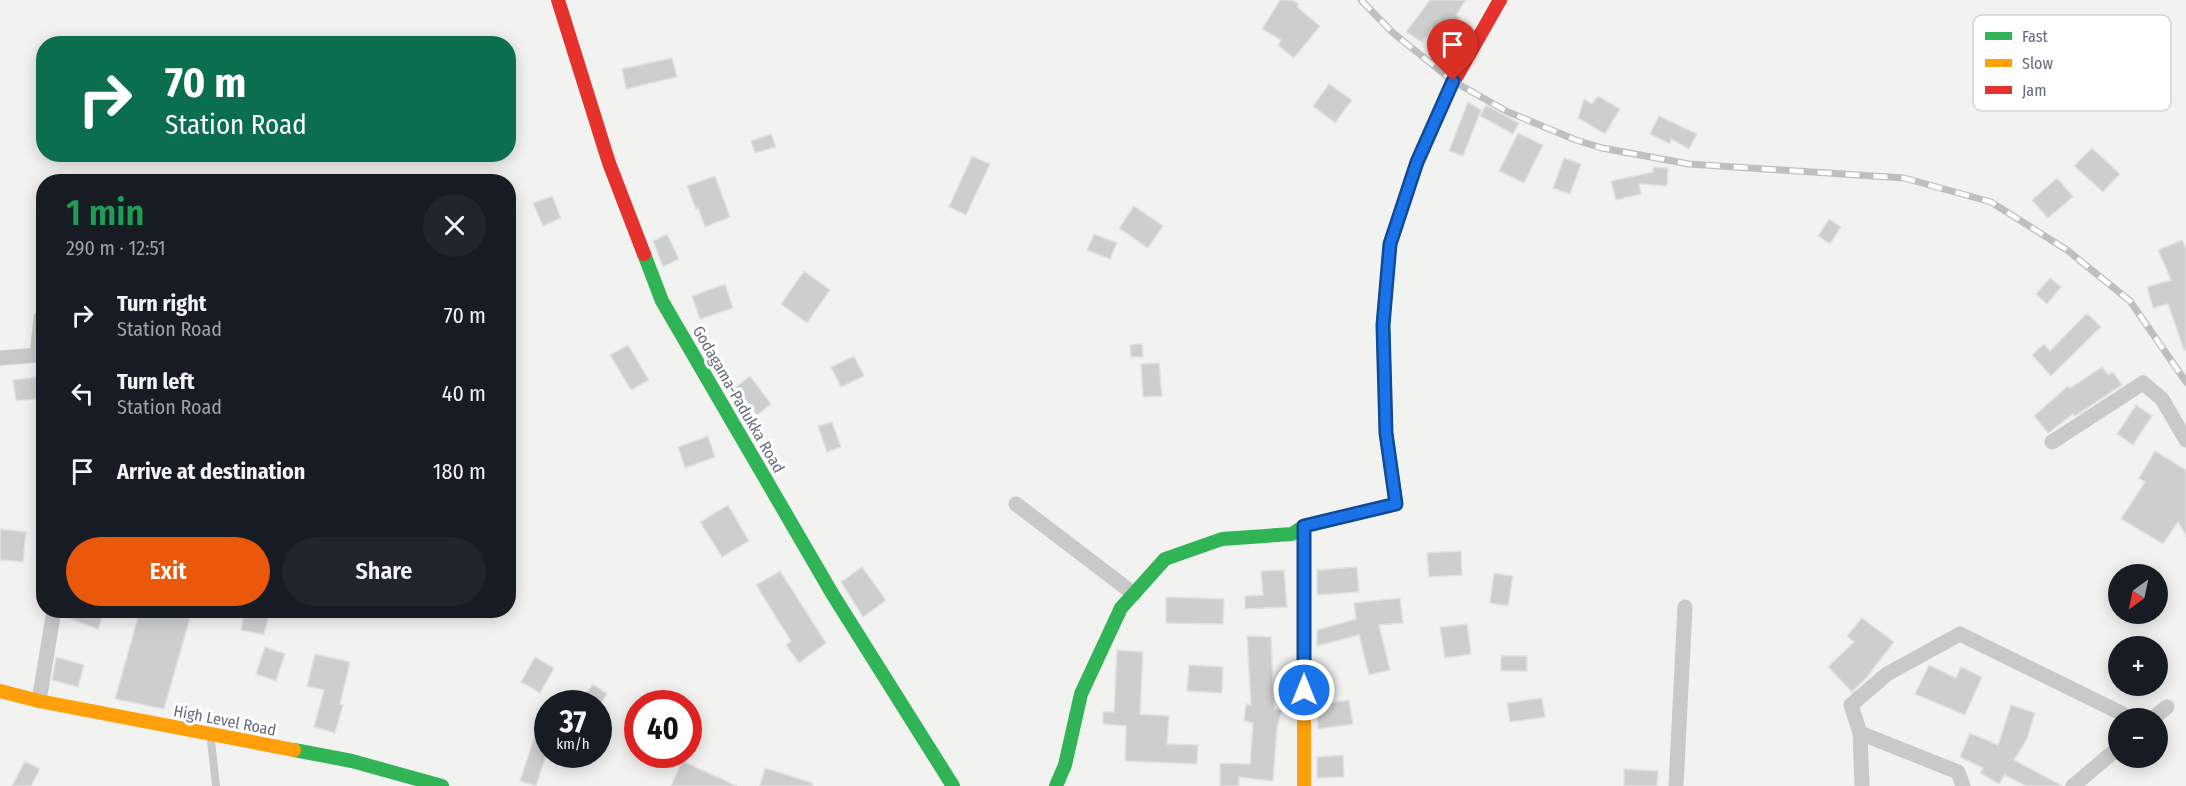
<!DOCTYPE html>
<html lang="en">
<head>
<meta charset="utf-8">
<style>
	:root { --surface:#171b24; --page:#20242c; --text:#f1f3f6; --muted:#9ea1a6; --accent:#ea580c }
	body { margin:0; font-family:"Fira Sans Condensed",sans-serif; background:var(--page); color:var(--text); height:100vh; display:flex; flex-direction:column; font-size:22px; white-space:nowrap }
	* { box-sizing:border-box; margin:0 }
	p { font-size:20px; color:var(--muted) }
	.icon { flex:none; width:33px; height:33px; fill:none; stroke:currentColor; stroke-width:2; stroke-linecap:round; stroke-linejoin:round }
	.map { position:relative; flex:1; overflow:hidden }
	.sheet { position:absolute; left:36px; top:174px; width:480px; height:444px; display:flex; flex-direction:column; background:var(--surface); border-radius:24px; box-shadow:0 3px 15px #0003 }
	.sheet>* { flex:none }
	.hud { position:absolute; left:36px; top:36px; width:480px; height:126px; border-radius:24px; box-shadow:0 3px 15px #0003; background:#0b6e4f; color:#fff; overflow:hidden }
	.needle { width:39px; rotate:213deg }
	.fabs { position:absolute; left:2108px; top:564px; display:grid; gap:12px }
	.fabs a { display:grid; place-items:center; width:60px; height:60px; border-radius:50%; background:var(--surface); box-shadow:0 3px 15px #0003; font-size:30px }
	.speed { position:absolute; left:534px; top:690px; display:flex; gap:12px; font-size:30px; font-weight:700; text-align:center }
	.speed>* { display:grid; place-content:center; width:78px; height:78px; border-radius:50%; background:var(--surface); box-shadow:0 3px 15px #0003; line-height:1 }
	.speed small { font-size:15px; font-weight:400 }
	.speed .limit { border:9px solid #d22; background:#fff; color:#111 }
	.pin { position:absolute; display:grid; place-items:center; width:51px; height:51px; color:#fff; margin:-62px -26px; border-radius:50% 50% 50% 0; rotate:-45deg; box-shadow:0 0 6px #0007 }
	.pin .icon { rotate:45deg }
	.me { position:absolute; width:66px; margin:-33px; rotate:0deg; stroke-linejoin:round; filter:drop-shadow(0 0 4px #0008) }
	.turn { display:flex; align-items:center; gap:21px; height:126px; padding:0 30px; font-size:27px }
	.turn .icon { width:78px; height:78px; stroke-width:2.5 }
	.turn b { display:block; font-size:42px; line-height:51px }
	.round { display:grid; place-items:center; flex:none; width:63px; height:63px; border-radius:32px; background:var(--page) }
	.summary { display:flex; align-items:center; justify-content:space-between; height:102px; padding:0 30px }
	h1 { font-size:36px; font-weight:600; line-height:45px; color:#1e9e55 }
	.primary-button { display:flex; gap:12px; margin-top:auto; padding:12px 30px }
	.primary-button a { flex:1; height:69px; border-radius:36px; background:var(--accent); color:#fff; font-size:24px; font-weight:600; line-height:69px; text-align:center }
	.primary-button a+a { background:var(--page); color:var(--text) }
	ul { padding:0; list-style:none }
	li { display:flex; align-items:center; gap:18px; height:78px; padding:0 30px }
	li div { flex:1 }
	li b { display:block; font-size:22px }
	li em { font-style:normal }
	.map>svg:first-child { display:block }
</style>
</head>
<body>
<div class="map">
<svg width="2186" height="786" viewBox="0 0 2186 786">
	<rect width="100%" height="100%" fill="#f2f3f1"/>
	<!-- building -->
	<path fill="#cdcece" stroke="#e2e2e1" stroke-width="1.5" d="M1280 0H1292L1299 4 1297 7 1320 26 1294 58 1278 45 1281 40 1262 29Z
		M1430 0H1466L1456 15 1460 18 1447 37 1432 27 1422 42 1406 32Z
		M672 58 677 77 626 89 622 69Z
		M1329 84 1352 100 1335 123 1313 106Z
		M1598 96 1620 109 1605 134 1578 118 1584 99 1592 104Z
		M1468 102 1481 110 1463 156 1449 151Z
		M1486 105 1519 123 1513 134 1480 116Z
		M1659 116 1697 134 1689 149 1671 139 1670 144 1650 134Z
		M1518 133 1543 145 1524 183 1499 171Z
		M771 134 776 147 755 153 751 141Z
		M2092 148 2120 174 2103 192 2074 166Z
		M972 156 990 164 966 215 949 207Z
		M1564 158 1581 164 1570 194 1553 188Z
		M1653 167 1668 168 1667 186 1639 184 1641 194 1616 200 1611 181 1653 172Z
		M715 176 730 217 705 227 698 208 696 209 687 186Z
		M2057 178 2073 197 2048 218 2032 200Z
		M552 196 561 218 543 226 533 203Z
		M1134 206 1163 226 1148 248 1119 228Z
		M1829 219 1841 227 1830 244 1818 236Z
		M667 234 679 259 663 267 653 241Z
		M1094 234 1117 243 1110 259 1087 250Z
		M2182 240 2186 248V350H2184L2168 304 2153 308 2147 287 2171 280 2158 250Z
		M804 271 830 290 807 323 781 304Z
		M2050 278 2061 287 2047 304 2036 294Z
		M725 284 733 308 700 319 692 296Z
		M2087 313 2101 327 2051 376 2032 355 2044 344 2050 351Z
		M1142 344 1143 357H1131L1130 345Z
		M628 345 649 380 631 390 610 355Z
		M854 356 864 376 841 387 831 367Z
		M1159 363 1162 396 1143 397 1141 364Z
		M2102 367 2108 375 2113 372 2122 385 2075 416 2073 414 2048 433 2034 416 2068 386 2070 388Z
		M44 376V398L16 401 13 380Z
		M750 376 771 404 757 415 736 387Z
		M2136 405 2152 416 2133 445 2117 434Z
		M832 422 841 447 827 452 818 426Z
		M708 436 715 457 685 468 678 447Z
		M2155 451 2186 470V536L2178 522 2163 544 2121 519 2145 482 2139 478Z
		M728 505 749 541 722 557 700 522Z
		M0 529 26 532 23 562 0 560Z
		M1461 551 1462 575 1429 577 1427 553Z
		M862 567 886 600 863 617 841 582Z
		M1357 567 1359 592 1317 595V570Z
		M1284 570 1287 607 1245 609V596L1263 595 1261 571Z
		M780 571 826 643 799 663 786 645 791 641 756 585Z
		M1494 573 1513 576 1508 606 1490 603Z
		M1166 597 1224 599 1223 624 1166 623Z
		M1400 598 1403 623 1379 625 1390 670 1369 675 1359 635 1317 646V630L1356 619 1354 603Z
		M64 610H105L98 629 63 616Z
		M140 610H162L190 618 164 709 115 699Z
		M245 610H270L264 635 241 630Z
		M1862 618 1894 642 1867 677 1852 692 1828 667 1854 642 1847 636Z
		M1467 624 1471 654 1445 658 1440 627Z
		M1247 636 1271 637 1274 709 1282 710 1277 727 1273 781 1239 777V786H1220V763L1250 764 1253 723 1244 721 1246 704 1251 705Z
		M265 647 285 654 276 681 256 674Z
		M1117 650 1143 652 1140 714 1169 716 1167 744 1198 745 1197 764 1125 761 1126 726 1103 724V712H1114Z
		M315 654 350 662 340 704 343 705 335 733 314 727 324 690 307 686Z
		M1501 656H1527V671H1501Z
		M56 657 84 665 78 687 52 680Z
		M535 657 554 668 540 693 521 682Z
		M1189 665 1223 667 1222 693 1187 691Z
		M1929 665 1956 678 1961 667 1982 677 1965 715 1915 694Z
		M593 684 607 694 600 704H579Z
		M1542 698 1545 717 1510 722 1507 703Z
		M1349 700 1353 724 1318 729 1317 705Z
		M2011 705 2035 713 2027 739 2014 760 2063 786H2026L2005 775 1999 784 1980 773 1983 768 1960 757 1970 733 1998 745Z
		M534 738 548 743V750L536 786 520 781Z
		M1343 755 1344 777 1317 778V757Z
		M25 761 40 769 31 786H12Z
		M682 761 737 786H671Z
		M765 768 813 783V786H760Z
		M1624 769 1658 771 1657 786H1624Z"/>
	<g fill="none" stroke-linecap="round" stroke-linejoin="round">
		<!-- lane -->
		<path stroke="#c9c9ca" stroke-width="8" d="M211 740 216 786"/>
		<!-- street -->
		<path stroke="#c9c9ca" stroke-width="15" d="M0 358 37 355 41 318H44
			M2052 442 2143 383 2162 399 2186 440
			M1016 504 1134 594
			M39 701 54 610
			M2153 718 2167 707
			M1860 733 1851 705 1887 674 1960 634 2131 718
			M1676 786 1685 607
			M1862 786 1860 733 1958 772 1963 786
			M2073 786 2118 748"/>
		<!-- fast -->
		<path stroke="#30b455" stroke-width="14" d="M644 254 662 301 833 595 953 786
			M1313 524 1396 504 1386 433 1383 325 1390 244 1417 163 1450 88
			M294 750 352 761 442 786
			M1056 786 1065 765 1081 694 1121 608 1165 559 1222 539 1292 534 1304 526"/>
		<!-- slow -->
		<path stroke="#ff9f0a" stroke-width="14" d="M0 691 39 701 294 750
			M1304 786V526L1313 524"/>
		<!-- jam -->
		<path stroke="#e5322d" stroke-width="14" d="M558 0 609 163 644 254
			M1450 88 1500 0"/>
		<!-- rail casing -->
		<g stroke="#bfbfc1" stroke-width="7">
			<path id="rail" d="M1361 0 1392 32 1453 81 1506 111 1576 140 1602 148 1689 164 1904 178 1991 202 2067 250 2130 301 2186 382"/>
		</g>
		<!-- rail -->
		<use href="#rail" stroke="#fff" stroke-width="4.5" stroke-dasharray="14" stroke-linecap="butt"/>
	</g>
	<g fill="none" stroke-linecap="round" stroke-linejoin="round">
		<!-- route casing -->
		<g stroke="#114b97" stroke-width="15">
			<path id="route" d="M1304 690V526L1396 504 1386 433 1383 325 1390 244 1417 162 1453 81"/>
		</g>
		<!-- route -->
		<use href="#route" stroke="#1a73e8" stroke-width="10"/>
	</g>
	<g text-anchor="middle" stroke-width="6" stroke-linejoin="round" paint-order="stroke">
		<!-- street labels -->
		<g font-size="16" fill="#666b7e" stroke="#fff">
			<text transform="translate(739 399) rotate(60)" y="6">Godagama-Padukka Road</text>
			<text transform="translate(225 720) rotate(11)" y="6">High Level Road</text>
		</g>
	</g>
	<!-- legend -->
	<rect x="1973" y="15" width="198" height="96" rx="9" fill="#fff" stroke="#d1d3d8" stroke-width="1.5"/>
	<rect x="1985" y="32" width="27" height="8" fill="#30b455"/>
	<rect x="1985" y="59" width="27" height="8" fill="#ff9f0a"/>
	<rect x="1985" y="86" width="27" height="8" fill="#e5322d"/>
	<g font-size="16" fill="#666b7e">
		<text x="2022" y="42">Fast</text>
		<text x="2022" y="69">Slow</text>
		<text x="2022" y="96">Jam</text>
	</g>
</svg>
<div class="fabs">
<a><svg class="needle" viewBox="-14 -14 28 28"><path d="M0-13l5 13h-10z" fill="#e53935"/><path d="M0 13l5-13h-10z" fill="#9ea1a6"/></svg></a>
<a>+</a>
<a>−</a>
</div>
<div class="speed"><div>37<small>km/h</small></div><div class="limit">40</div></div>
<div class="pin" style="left:1453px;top:81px;background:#d93025"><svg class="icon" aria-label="arrive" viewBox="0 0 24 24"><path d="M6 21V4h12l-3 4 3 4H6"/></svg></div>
<svg class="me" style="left:1304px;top:690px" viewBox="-20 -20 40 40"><circle r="17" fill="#1a73e8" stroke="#fff" stroke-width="3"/><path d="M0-11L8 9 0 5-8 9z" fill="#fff"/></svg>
<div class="hud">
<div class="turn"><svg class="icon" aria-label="right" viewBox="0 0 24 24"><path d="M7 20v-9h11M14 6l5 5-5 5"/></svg><div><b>70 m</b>Station Road</div></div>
</div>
<section class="sheet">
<div class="summary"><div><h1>1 min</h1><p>290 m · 12:51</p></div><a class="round"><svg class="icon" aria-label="close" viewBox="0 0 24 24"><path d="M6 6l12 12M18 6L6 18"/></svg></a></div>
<ul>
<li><svg class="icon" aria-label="right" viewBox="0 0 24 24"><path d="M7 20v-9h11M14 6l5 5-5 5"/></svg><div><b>Turn right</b><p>Station Road</p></div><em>70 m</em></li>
<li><svg class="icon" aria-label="left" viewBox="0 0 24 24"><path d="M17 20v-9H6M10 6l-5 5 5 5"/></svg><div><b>Turn left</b><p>Station Road</p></div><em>40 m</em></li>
<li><svg class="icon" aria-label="arrive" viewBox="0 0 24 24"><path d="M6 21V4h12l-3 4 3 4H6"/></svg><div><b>Arrive at destination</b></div><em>180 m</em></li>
</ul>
<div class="primary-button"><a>Exit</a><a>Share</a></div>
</section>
</div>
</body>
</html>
